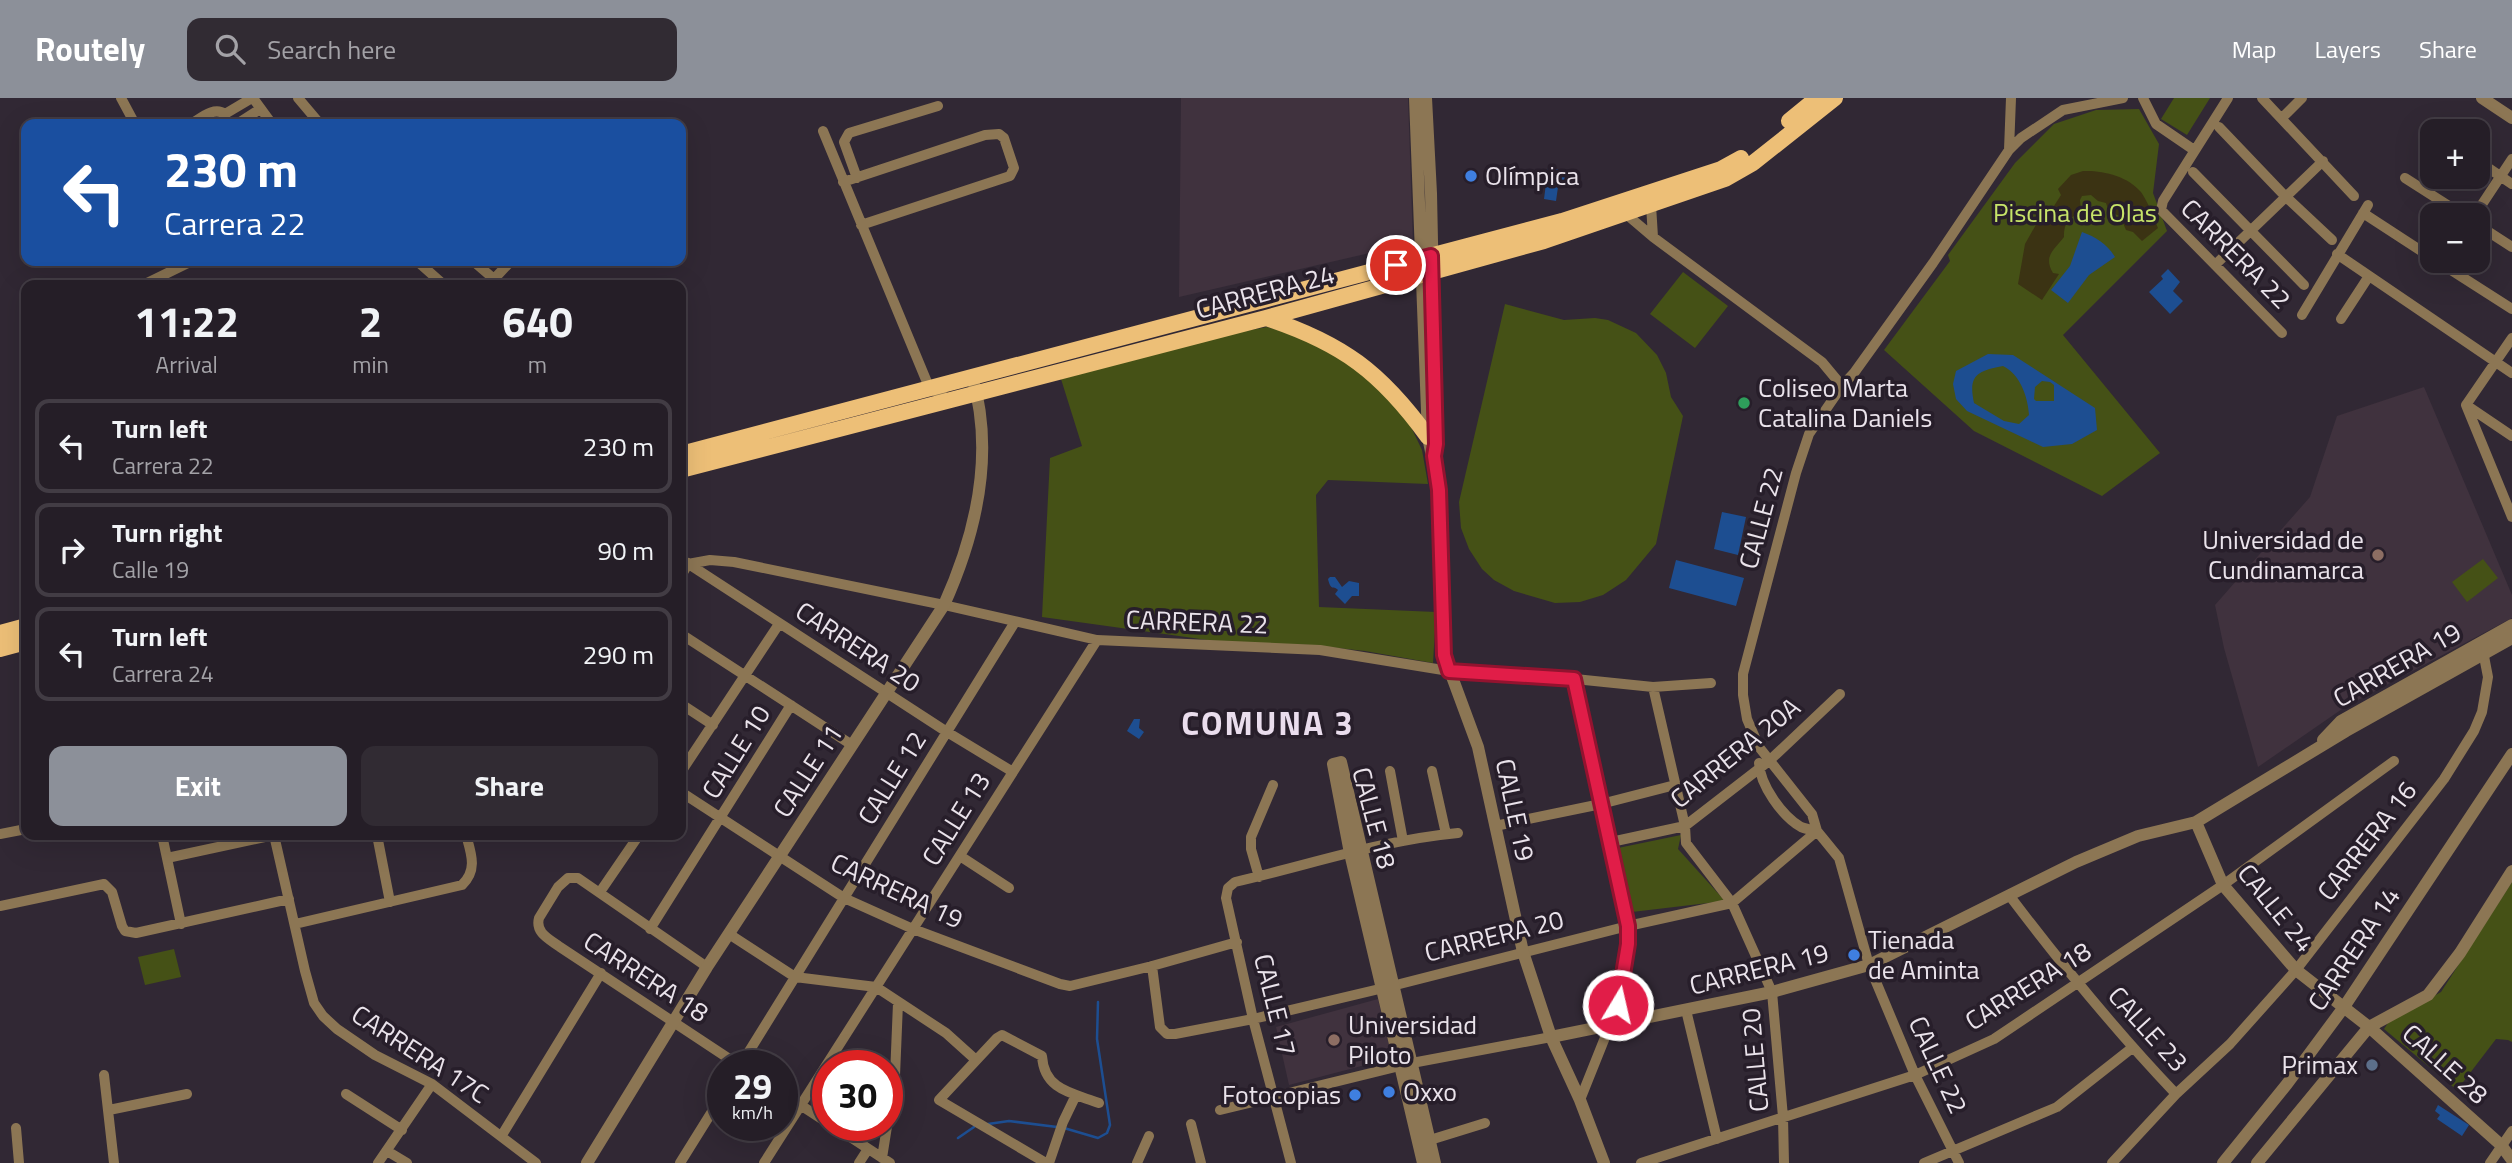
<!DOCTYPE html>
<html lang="en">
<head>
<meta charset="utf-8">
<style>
	:root { --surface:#251e27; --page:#312b33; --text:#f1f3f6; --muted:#a3a2a7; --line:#423c44; --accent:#8c9099 }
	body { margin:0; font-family:"Titillium Web",sans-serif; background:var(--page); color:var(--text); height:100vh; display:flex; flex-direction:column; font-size:26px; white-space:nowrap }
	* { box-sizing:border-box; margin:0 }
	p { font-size:23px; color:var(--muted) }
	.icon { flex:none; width:38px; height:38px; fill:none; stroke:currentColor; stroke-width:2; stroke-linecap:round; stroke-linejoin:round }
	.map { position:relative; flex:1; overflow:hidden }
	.side { position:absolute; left:21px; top:182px; width:665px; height:560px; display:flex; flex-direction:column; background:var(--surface); border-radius:14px; box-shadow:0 7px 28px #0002,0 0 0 2px var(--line) }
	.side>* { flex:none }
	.banner { position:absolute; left:21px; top:21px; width:665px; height:147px; border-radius:14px; box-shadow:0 7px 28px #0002,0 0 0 2px var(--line); background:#1a4fa0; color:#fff; overflow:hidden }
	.controls { position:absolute; left:2420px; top:21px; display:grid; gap:14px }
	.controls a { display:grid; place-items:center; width:70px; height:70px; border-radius:14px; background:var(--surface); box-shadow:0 7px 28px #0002,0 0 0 2px var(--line); font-size:35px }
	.speed { position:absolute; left:707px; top:952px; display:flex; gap:14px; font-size:35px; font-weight:700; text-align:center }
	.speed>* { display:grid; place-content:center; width:91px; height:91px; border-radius:50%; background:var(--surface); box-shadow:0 7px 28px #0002,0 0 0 2px var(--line); line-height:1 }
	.speed small { font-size:18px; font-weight:400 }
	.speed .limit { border:10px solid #d22; background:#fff; color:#111 }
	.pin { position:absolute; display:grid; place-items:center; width:60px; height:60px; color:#fff; margin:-30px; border:4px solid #fff; border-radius:50%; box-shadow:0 2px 7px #0007 }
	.me { position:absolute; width:77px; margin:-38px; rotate:9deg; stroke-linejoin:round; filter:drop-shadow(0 0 5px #0008) }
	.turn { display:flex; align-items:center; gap:24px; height:147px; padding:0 28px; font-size:32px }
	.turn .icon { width:91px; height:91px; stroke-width:2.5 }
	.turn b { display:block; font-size:49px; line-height:60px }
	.eta { display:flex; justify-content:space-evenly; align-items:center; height:119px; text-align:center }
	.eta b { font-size:42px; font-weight:700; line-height:49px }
	.primary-button { display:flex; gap:14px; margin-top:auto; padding:14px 28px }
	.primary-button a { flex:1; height:80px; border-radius:14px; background:var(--accent); color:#fff; font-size:28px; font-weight:700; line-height:80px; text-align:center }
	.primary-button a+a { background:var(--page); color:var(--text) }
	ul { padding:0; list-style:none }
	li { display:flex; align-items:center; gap:21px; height:94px; margin:0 14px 10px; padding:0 14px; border:4px solid var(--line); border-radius:14px }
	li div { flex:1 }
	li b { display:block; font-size:26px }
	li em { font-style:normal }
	header { display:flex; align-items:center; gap:42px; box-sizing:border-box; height:98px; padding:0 35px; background:var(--accent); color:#fff }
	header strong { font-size:33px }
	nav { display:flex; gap:38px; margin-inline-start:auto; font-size:24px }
	.search { width:490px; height:63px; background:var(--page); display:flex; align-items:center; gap:18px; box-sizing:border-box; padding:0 24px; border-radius:14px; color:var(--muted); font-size:26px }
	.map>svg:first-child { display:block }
</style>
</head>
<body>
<header>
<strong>Routely</strong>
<div class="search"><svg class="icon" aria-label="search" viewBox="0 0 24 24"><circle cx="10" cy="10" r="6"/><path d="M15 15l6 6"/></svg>Search here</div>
<nav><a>Map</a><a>Layers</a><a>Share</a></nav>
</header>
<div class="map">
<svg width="2512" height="1065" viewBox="0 0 2512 1065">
	<rect width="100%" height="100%" fill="#312834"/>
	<!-- education -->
	<path fill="#40323e" d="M1181 0H1408L1413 145 1179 199Z
		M2424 289 2512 497V520L2345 609 2258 669 2224 550 2215 507 2310 399 2337 318Z
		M1378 901 1392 960 1289 987 1276 929Z"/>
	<!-- green -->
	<path fill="#455116" d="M2174 0H2210L2187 37 2161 21Z
		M2139 11 2159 46 2153 95 2167 133 2063 237 2160 355 2102 398 1974 333 1884 252 1950 163 1948 157 2015 65 2054 26 2096 12Z
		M1683 174 1728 208 1695 250 1650 216Z
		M1505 206 1564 222 1595 220 1608 222 1636 235 1657 257 1666 275 1671 299 1683 318 1656 446 1626 482 1603 497 1580 504 1555 505 1514 493 1494 482 1482 471 1469 451 1461 430 1459 404Z
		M1267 229 1313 242 1371 280 1403 312 1422 352 1428 386 1328 382 1316 397 1319 509 1436 514 1433 565 1365 553 1310 547 1222 544 1042 519 1050 360 1082 348 1061 281 1235 235Z
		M2483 461 2498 480 2467 504 2452 484Z
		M1681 737 1678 751 1725 803 1632 814 1618 750Z
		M2512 784V944L2508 942 2496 941 2457 992 2384 931 2390 922 2441 894Z
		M174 851 181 879 145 887 138 859Z"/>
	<!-- sand -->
	<path fill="#3b3313" d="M2083 73C2102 72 2128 78 2141 94 2148 104 2153 118 2158 130L2142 143 2133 134 2126 132 2120 118 2109 114 2106 105 2098 103 2091 97 2082 98 2080 102 2081 113C2069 122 2064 123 2064 139 2054 152 2043 158 2053 175L2059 176 2042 202 2018 186 2025 146 2042 116 2047 119 2061 97 2058 91 2071 77Z"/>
	<!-- water -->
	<path fill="#1d4e91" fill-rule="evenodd" d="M1548 70 1570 73 1569 83 1559 82 1556 103 1544 101Z
		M2082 134C2096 139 2107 146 2115 159L2089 177 2068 205 2051 192 2070 168Z
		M2168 171 2180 184 2173 193 2183 203 2170 216 2149 194 2163 181 2161 178Z
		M1988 256 2013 257 2095 310 2097 332 2072 346 2043 349 1967 313 1956 301 1953 286 1956 273ZM2003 268C2020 276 2028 299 2029 317L2019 326 2004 323 1974 305C1968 277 1977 273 2003 268ZM2042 283 2050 284 2054 287V303H2036L2034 301 2035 289Z
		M1722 414 1746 419 1738 457 1714 451Z
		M1676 462 1744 480 1736 508 1669 490Z
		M1330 479H1335L1342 489 1349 483 1359 485V498H1352L1345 506 1335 496 1338 492C1334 487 1331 494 1328 481Z
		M1134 621H1140L1139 630 1144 634 1139 641 1127 633Z
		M2438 1007 2469 1027 2462 1038 2437 1021 2440 1017 2435 1013Z"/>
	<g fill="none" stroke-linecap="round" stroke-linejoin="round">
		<!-- stream -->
		<path stroke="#1d4e91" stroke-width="2.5" d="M988 1026 1009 1023 1057 1029
			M1064 1030 1098 1040 1107 1035 1110 1027 1097 941 1098 904
			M958 1040 974 1029"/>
		<!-- minor -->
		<path stroke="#8c7654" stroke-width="10" d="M121 0 135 26
			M253 0 272 26
			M298 0 320 26
			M2143 0 2156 26 2194 52
			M2228 0 2163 103 2161 112 2282 235
			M2262 0 2354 98
			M2282 20 2302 0
			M191 26C201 20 214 8 225 16L252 0
			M237 26 260 11
			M2219 29 2285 98 2332 142
			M823 33 929 289 949 302
			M2009 52 2011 0
			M2478 63 2512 86
			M2193 74 2304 187
			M857 80 844 44 849 35 938 8
			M2405 80 2463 117
			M843 84 985 37 999 36 1004 40 1014 70 1010 78 861 127
			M1651 107 1653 139
			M2363 115 2432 160
			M1626 116 1653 139 1822 264 1842 288
			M2475 117 2512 61
			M2478 127 2512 149
			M2337 156 2512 275
			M417 163 444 187
			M473 163 501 187
			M2437 163 2512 211
			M2215 167 2323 63
			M494 181 511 163
			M143 187 192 163
			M2302 217 2368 107
			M2341 221 2369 178
			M2466 307 2512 419
			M2466 307 2512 240
			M2466 307 2512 338
			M681 461 947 634 1013 674
			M681 478 688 466 710 462 734 464 944 507 1097 542 1320 552 1449 573 1575 581 1653 589 1711 585
			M681 536 852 647
			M1575 581 1611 744 1628 828V847L1618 907 1580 1002
			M1653 589 1685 728 1686 745 1732 805 1772 894 1783 1019 1784 1065
			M681 606 713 627
			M1759 665C1760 687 1782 718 1801 729 1806 731 1812 732 1817 733
			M1390 673 1403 743
			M1432 673 1446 736
			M681 674 779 526
			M681 694 844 800 913 831 1060 886 1070 888 1152 868 1237 844
			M1495 728 1601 706 1675 687
			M0 736 26 731
			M162 737 181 826
			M274 737 305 873 314 905 323 918 337 931 375 957 432 986 536 1065
			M377 737 390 804
			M1611 744 1685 728 1769 663 1840 596
			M960 758 1009 790
			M167 760 274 737
			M1259 779 1251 751V739L1273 687
			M600 794 639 737
			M2009 797C2062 867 2116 933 2176 996
			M0 808 104 786 112 794 122 828 125 833 136 835 289 801
			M295 826 462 787C478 772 471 755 466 737
			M650 831 791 607
			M729 836 795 879 876 889 946 935 976 962
			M1152 868 1160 929 1167 936H1175L1253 921 1392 888 1628 828 1732 805 1817 733
			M707 869 578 780H568L558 789 539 820C535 835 549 841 560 849L740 968
			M1686 912 1717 1041
			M740 968 1015 524
			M104 977 114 1065
			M782 995 828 1025
			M346 996 402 1032
			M109 1012 187 996
			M1220 1012 1412 965 1551 939
			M1191 1026 1201 1065
			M832 1027 890 1065
			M16 1030 19 1065
			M502 1037 601 875
			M1430 1042 1485 1025
			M387 1053 407 1065
			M882 1060 895 978 898 905
			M378 1065 432 986
			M680 1065 723 996
			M764 1065 1097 542
			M859 1065 868 1051
			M1046 1065 939 1002 997 940 1002 937 1042 958C1044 992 1072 995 1099 1005
			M1049 1065 1063 1024 1076 997
			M1137 1065 1149 1038
			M1291 1065 1253 921 1226 800 1228 790 1235 784C1309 767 1382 742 1458 735
			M1641 1065 1915 977 1994 941 2223 787 2394 663
			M1924 1065 2057 1009 2132 950
			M1959 1065 1915 977 1869 867 1839 760 1817 733 1812 716 1759 649 1747 621 1743 597V576L1796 375 1809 336 1842 288 1854 275 1933 165 2009 52 2021 40 2063 12 2123 0
			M2112 1065 2176 996 2230 946 2296 872 2444 681 2474 633 2482 614 2488 579 2482 548
			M2490 1065 2512 1033"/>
		<!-- tertiary -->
		<path stroke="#8c7654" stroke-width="12" d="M1415 0 1428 339 1439 392 1444 557 1478 649 1523 854 1551 939 1580 1002 1604 1065
			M1426 0 1431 95 1436 337
			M2482 0 2512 20
			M2323 642 2341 623 2512 527
			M2196 724 2223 787 2296 872 2369 929 2501 1047 2512 1062
			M1551 939 1772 894 1869 867 2076 764 2138 738 2196 724 2346 633 2512 540
			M587 1065 707 869 944 507C976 436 995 355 972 278
			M1423 1065 1350 755 1333 666 1341 664 1435 1065
			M2223 1065 2287 986 2344 909 2512 656
			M2257 1065 2369 929 2428 897 2460 855 2512 773"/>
		<!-- primary -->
		<path stroke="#edbf77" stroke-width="16" d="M1789 23 1817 0
			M1266 220C1342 245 1381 274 1428 339
			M681 356 1562 123 1721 71 1741 60
			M681 372 1266 220 1544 143 1725 81 1753 65 1835 0
			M0 535 26 528
			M0 551 26 544"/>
	</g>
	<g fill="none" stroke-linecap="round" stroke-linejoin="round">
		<!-- route casing -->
		<g stroke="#92132f" stroke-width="18">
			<path id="route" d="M1396 167 1431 158 1436 346 1434 358 1439 392 1444 557 1449 573 1574 581 1628 828V846L1618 907"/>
		</g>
		<!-- route -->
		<use href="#route" stroke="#e11d48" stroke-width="12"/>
	</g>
	<!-- markers -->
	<g fill="#3f7fe0" stroke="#271e2a" stroke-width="2.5">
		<circle cx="1471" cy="78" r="7"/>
		<circle cx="1854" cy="857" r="7"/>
		<circle cx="1389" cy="994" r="7"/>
		<circle cx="1355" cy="997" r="7"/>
	</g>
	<circle fill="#2e9e5b" stroke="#271e2a" stroke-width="2.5" cx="1744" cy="305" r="7"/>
	<g fill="#8d6e63" stroke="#271e2a" stroke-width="2.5">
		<circle cx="2378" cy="457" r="7"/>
		<circle cx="1334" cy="942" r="7"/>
	</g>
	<circle fill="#5c6f8a" stroke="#271e2a" stroke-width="2.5" cx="2372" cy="967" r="7"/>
	<g text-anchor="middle" stroke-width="7" stroke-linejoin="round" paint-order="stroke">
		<!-- poi labels -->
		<g font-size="26" fill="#eae3eb" stroke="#271e2a" text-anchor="start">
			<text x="1485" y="87">Olímpica</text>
			<text x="1758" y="299">Coliseo Marta<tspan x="1758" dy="30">Catalina Daniels</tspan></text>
			<text x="2364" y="451" text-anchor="end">Universidad de<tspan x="2364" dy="30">Cundinamarca</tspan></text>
			<text x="1868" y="851">Tienada<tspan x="1868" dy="30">de Aminta</tspan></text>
			<text x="1348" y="936">Universidad<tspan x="1348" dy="30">Piloto</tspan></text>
			<text x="2358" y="976" text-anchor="end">Primax</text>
			<text x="1403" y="1003">Oxxo</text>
			<text x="1341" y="1006" text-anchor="end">Fotocopias</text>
		</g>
		<!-- park labels -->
		<g font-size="26" fill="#c7e469" stroke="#271e2a">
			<text x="2075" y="124">Piscina de Olas</text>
		</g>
		<!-- street labels -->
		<g font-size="26" fill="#eae3eb" stroke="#271e2a">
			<text transform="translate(2236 156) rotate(45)" y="9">CARRERA 22</text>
			<text transform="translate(1265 194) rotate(-15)" y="9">CARRERA 24</text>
			<text transform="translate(1761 420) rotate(-75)" y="9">CALLE 22</text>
			<text transform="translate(1197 524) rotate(2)" y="9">CARRERA 22</text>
			<text transform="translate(858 549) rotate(33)" y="9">CARRERA 20</text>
			<text transform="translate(2397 567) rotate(-30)" y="9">CARRERA 19</text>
			<text transform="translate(736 654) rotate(-58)" y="9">CALLE 10</text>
			<text transform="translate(1735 655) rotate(-39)" y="9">CARRERA 20A</text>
			<text transform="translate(808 673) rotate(-57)" y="9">CALLE 11</text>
			<text transform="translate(892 680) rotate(-58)" y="9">CALLE 12</text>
			<text transform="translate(1515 712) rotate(78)" y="9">CALLE 19</text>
			<text transform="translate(1374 720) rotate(75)" y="9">CALLE 18</text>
			<text transform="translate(956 721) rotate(-58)" y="9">CALLE 13</text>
			<text transform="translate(2367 743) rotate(-52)" y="9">CARRERA 16</text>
			<text transform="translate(897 793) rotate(25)" y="9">CARRERA 19</text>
			<text transform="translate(2276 810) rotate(51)" y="9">CALLE 24</text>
			<text transform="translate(1494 838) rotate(-14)" y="9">CARRERA 20</text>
			<text transform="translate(2354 851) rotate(-56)" y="9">CARRERA 14</text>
			<text transform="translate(1759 871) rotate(-14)" y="9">CARRERA 19</text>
			<text transform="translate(646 879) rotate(33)" y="9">CARRERA 18</text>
			<text transform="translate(2028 888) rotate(-32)" y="9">CARRERA 18</text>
			<text transform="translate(1275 907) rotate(76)" y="9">CALLE 17</text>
			<text transform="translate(2148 931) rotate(48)" y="9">CALLE 23</text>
			<text transform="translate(420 956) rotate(33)" y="9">CARRERA 17C</text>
			<text transform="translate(1755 962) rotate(-95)" y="9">CALLE 20</text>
			<text transform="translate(2445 966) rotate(42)" y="9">CALLE 28</text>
			<text transform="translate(1938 967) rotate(65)" y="9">CALLE 22</text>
		</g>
		<!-- district labels -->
		<g font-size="33" font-weight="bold" letter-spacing="2" fill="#eadded" stroke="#271e2a">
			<text x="1268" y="637">COMUNA 3</text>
		</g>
	</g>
</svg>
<div class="controls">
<a>+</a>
<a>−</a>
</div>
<div class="speed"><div>29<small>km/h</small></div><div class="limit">30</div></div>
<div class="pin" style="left:1396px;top:167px;background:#d93025"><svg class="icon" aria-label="arrive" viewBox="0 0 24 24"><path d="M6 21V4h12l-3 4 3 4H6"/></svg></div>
<svg class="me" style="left:1618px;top:907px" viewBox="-20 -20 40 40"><circle r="17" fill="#e11d48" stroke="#fff" stroke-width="3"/><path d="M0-11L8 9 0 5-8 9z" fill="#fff"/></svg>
<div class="banner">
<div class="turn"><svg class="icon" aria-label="left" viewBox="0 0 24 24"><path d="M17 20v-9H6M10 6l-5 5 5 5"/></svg><div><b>230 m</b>Carrera 22</div></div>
</div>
<section class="side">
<div class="eta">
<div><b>11:22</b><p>Arrival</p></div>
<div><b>2</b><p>min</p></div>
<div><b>640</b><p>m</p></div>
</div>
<ul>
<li><svg class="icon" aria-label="left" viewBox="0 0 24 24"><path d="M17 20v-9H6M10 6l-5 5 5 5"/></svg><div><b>Turn left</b><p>Carrera 22</p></div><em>230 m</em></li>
<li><svg class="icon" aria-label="right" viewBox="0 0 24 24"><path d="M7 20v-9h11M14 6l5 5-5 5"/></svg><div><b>Turn right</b><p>Calle 19</p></div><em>90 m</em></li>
<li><svg class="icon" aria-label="left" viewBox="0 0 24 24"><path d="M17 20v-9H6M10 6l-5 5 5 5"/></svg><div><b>Turn left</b><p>Carrera 24</p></div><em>290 m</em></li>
</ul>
<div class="primary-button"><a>Exit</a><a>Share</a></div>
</section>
</div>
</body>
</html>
